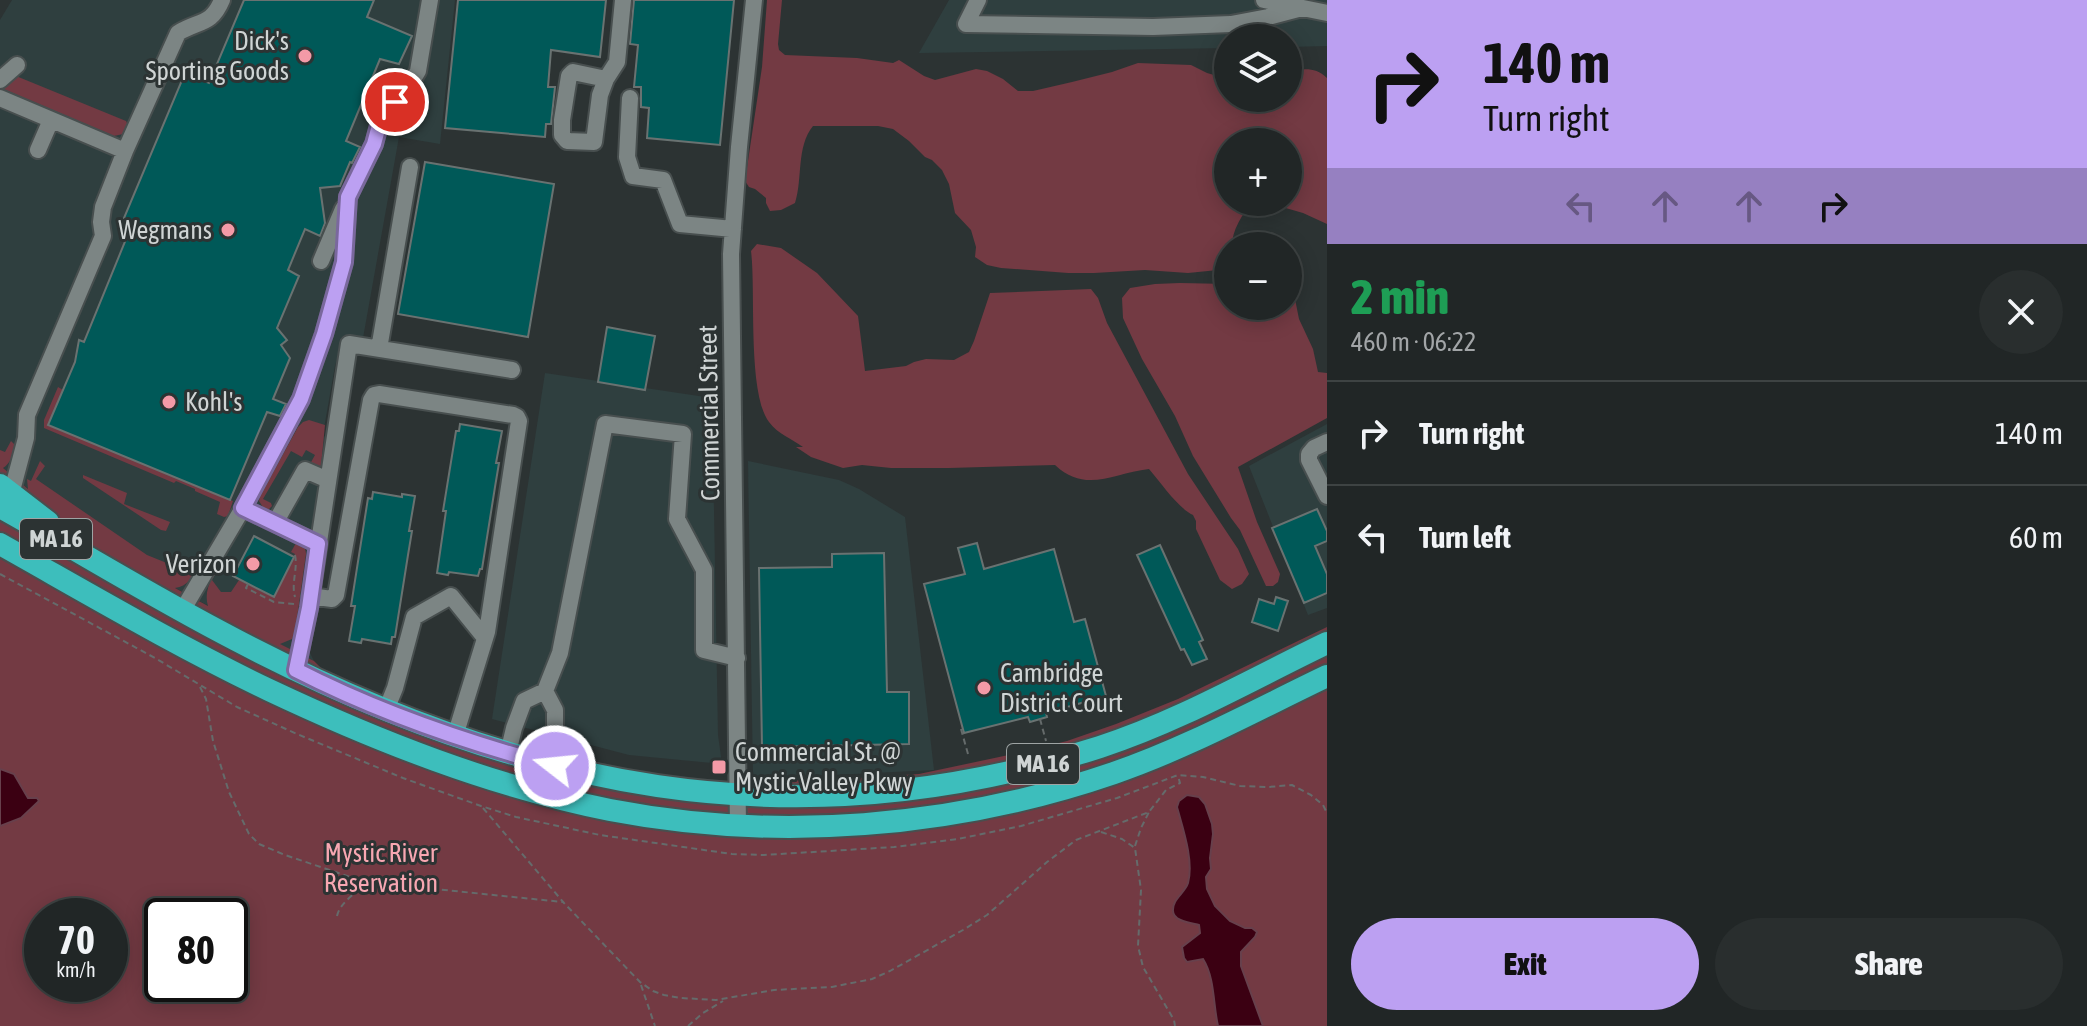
<!DOCTYPE html>
<html lang="en">
<head>
<meta charset="utf-8">
<style>
	:root { --surface:#212626; --page:#292e2e; --text:#f1f3f6; --muted:#a2a5a7; --line:#3e4343; --accent:#bca0f2 }
	body { margin:0; font-family:"Asap Condensed",sans-serif; background:var(--page); color:var(--text); height:100vh; display:flex; flex-direction:column; font-size:30px; white-space:nowrap }
	* { box-sizing:border-box; margin:0 }
	p { font-size:26px; color:var(--muted) }
	.icon { flex:none; width:44px; height:44px; fill:none; stroke:currentColor; stroke-width:2; stroke-linecap:round; stroke-linejoin:round }
	.map { position:relative; flex:1; overflow:hidden }
	.drawer { display:flex; flex-direction:column; background:var(--surface); width:760px }
	.drawer>* { flex:none }
	.top-card { background:#bca0f2; color:#111; overflow:hidden }
	.fabs { position:absolute; left:1214px; top:24px; display:grid; gap:16px }
	.fabs a { display:grid; place-items:center; width:88px; height:88px; border-radius:50%; background:var(--surface); box-shadow:0 4px 20px #0003,0 0 0 2px var(--line); font-size:40px }
	.speed { position:absolute; left:24px; top:898px; display:flex; gap:16px; font-size:40px; font-weight:700; text-align:center }
	.speed>* { display:grid; place-content:center; width:104px; height:104px; border-radius:50%; background:var(--surface); box-shadow:0 4px 20px #0003,0 0 0 2px var(--line); line-height:1 }
	.speed small { font-size:20px; font-weight:400 }
	.speed .limit { border:4px solid #111; border-radius:12px; background:#fff; color:#111 }
	.pin { position:absolute; display:grid; place-items:center; width:68px; height:68px; color:#fff; margin:-34px; border:4px solid #fff; border-radius:50%; box-shadow:0 2px 8px #0007 }
	.me { position:absolute; width:88px; margin:-44px; rotate:286deg; stroke-linejoin:round; filter:drop-shadow(0 0 6px #0008) }
	.turn { display:flex; align-items:center; gap:28px; height:168px; padding:0 24px; font-size:36px }
	.turn .icon { width:104px; height:104px; stroke-width:2.5 }
	.turn b { display:block; font-size:56px; line-height:68px }
	.lanes { display:flex; align-items:center; height:76px; padding:0 24px; background:#0003; justify-content:center; gap:40px; direction:ltr }
	.lanes .off { opacity:.35 }
	.round { display:grid; place-items:center; flex:none; width:84px; height:84px; border-radius:42px; background:var(--page) }
	.head { display:flex; align-items:center; justify-content:space-between; height:136px; padding:0 24px }
	h1 { font-size:48px; font-weight:800; line-height:60px; color:#1e9e55 }
	.primary-button { display:flex; gap:16px; margin-top:auto; padding:16px 24px }
	.primary-button a { flex:1; height:92px; border-radius:48px; background:var(--accent); color:#111; font-size:32px; font-weight:800; line-height:92px; text-align:center }
	.primary-button a+a { background:var(--page); color:var(--text) }
	ul { padding:0; list-style:none }
	li { display:flex; align-items:center; gap:24px; height:104px; padding:0 24px; border-top:2px solid var(--line) }
	li div { flex:1 }
	li b { display:block; font-size:30px }
	li em { font-style:normal }
	main { display:flex; flex:1; min-height:0 }
	.map>svg:first-child { display:block }
</style>
</head>
<body>
<main>
<div class="map">
<svg width="1327" height="1026" viewBox="0 0 1327 1026">
	<rect width="100%" height="100%" fill="#2c3333"/>
	<!-- built -->
	<path fill="#2f3f3f" d="M12 0H455L440 144 399 137 363 338 344 335 335 366 323 434 338 458 310 646V653L314 661 277 643 155 577 32 492 0 466V20Z
		M949 0H1327V46L1288 47V38H1228V48L919 53Z
		M545 373 712 398 718 735 722 764 629 755 492 719Z
		M1327 424V608L1308 615 1249 466Z
		M748 461 839 480 859 489 905 517 934 770 753 779Z"/>
	<!-- green -->
	<path fill="#733a43" fill-rule="evenodd" d="M767 0H782L778 44 779 50 785 55 857 58 893 63 899 60 924 76 935 80 976 69 987 71 1003 79 1018 91H1033L1072 82 1112 72 1138 63 1191 65 1207 73 1228 79V98H1288V71C1303 69 1315 66 1327 78V224L1303 213 1265 202H1288V142H1228V202H1252C1242 215 1232 230 1232 246H1228V269L1188 273 1145 270 1094 273H1068L1001 268 987 265 975 257 976 247 971 230 955 213 949 184 942 170 932 160 925 157 909 141 893 129 878 126H813C796 147 803 178 795 203L781 210 770 211 766 203V198L755 189 749 187 745 181 762 67Z
		M16 76 126 121 129 127 123 134 114 136 1 88Z
		M757 244 781 248 817 273 858 316 865 371 906 366 914 362 926 359 954 360 969 352 974 341 990 293 1091 289 1098 298 1107 323 1188 474 1238 549 1249 574 1242 584 1232 589 1220 580 1196 529V521L1193 515C1178 508 1162 484 1149 469 1113 473 1086 494 1055 465L949 468H891L862 465 843 468 811 457 796 447H803C791 438 779 435 769 422 747 393 756 290 751 251Z
		M1180 283 1228 284V306H1288V292L1291 293 1295 299 1299 319 1313 349 1318 372 1327 373V418L1238 467 1257 522 1280 574 1278 582 1273 586H1266L1240 530 1231 518 1193 456 1175 416 1142 359 1123 318 1122 298 1130 288 1155 284Z
		M58 387 63 390 48 425 233 501 228 516 224 517 217 514 220 502 195 491V489L176 481 174 483 44 428V420Z
		M309 420 325 425 321 466 316 469 310 464 315 455 306 450 302 457 291 451 263 499 271 503 272 506 269 509H264L259 501 260 496 298 427 303 422Z
		M11 441 15 445C15 453 10 464 3 468L28 489 27 479 31 481 40 461 45 466 36 479 147 555 189 572 196 563 197 566C192 578 188 586 175 588L208 606C203 590 213 575 223 561L228 559 234 563 229 575 218 569 212 580 221 592H231L239 580 273 597 295 554 291 552 296 543C302 542 306 548 306 554L296 625 297 628 292 639 280 644 314 661 332 679 398 706 595 768 715 785 768 780 856 778 919 774 1018 753 1067 741 1116 724 1178 699 1327 627V1026H0V826L21 818 28 798 14 774 0 769V450L5 452ZM42 916H110V984H42ZM162 916H230V984H162Z
		M83 475 127 493 124 504 170 522 166 531 161 530 83 478Z"/>
	<!-- water -->
	<path fill="#3b0012" stroke="#67404c" stroke-width="2" d="M0 769 14 774 28 798H37L39 801 21 818 0 826Z
		M1187 795 1199 797 1205 804 1212 824 1213 834 1210 858 1211 869 1206 877 1207 889 1215 906 1230 921 1245 928H1252L1257 932 1255 937 1241 952V966L1263 1026H1218C1213 1005 1215 978 1203 959L1187 962 1184 958 1182 947 1200 933 1199 925C1191 923 1173 921 1173 911 1172 899 1185 893 1188 883 1194 861 1183 829 1177 807L1179 801Z"/>
	<!-- building -->
	<path fill="#005958" stroke="#697271" stroke-width="2" d="M244 0H374L367 17 412 36 399 64 380 59 346 141 360 147 352 163 350 162 340 186 320 188 325 223 320 236 305 229 288 270 299 276 277 328 287 340 281 345 290 358 273 399 286 404 280 416 267 412 230 500 48 425 75 362 79 340 84 342 133 222 124 218 185 73 209 83Z
		M458 0H606L600 57 551 50 548 87H555L551 124H546L545 137 445 128Z
		M634 0H734L720 145 647 138 649 108 641 107V87H634L638 45 630 44Z
		M425 162 554 184 528 337 398 314Z
		M607 327 655 336 645 390 598 382Z
		M460 424 502 431 496 463H499L495 487 482 569H480L478 576 449 572 448 575 437 573 446 511H443L456 431H459Z
		M373 492 402 497V494L415 496 409 531H412L408 555 395 637H392L391 644 362 639 361 643 349 641 355 606H351L368 498 372 499Z
		M1317 509 1327 531V541L1315 546 1327 574V593L1304 603 1272 528Z
		M254 536 294 557 274 597 233 576Z
		M977 543 984 569 1054 549 1074 622 1085 619 1106 696 1046 713 1047 717 1030 722 1028 717 964 733 924 584 965 574 958 548Z
		M1160 545 1203 640 1199 642 1207 659 1192 665 1184 649 1181 650 1137 555Z
		M884 553 887 692H909V744L762 747 759 568 832 567V554Z
		M1276 597 1288 601 1278 631 1252 622 1259 599 1274 604Z"/>
	<g fill="none" stroke-linecap="round" stroke-linejoin="round">
		<!-- minor casing -->
		<g stroke="#484f4f" stroke-width="20">
			<path id="minor" d="M978 0 966 24 1153 27 1231 24 1268 17 1302 8
				M1264 0 1327 13
				M606 79 573 72 569 76 562 120V135L567 141 594 142 600 95 606 79 617 62 623 0
				M0 80 17 65
				M0 98 125 151
				M630 98 627 157 633 176 663 180 680 224 733 229
				M38 150 51 120
				M321 261 343 209
				M379 349 410 167
				M1327 442 1314 448 1309 454V460L1327 496
				M9 502 26 438 27 415 103 236 101 222 103 207 125 151 178 33C199 20 211 26 222 0
				M243 508 318 544
				M275 523 305 470 328 480
				M310 596 332 599 336 595 371 400 374 395 379 394 513 415 517 417 519 421 487 632 455 736
				M182 611 243 508 301 399 324 334 344 262 348 197 374 144 381 118 409 86 418 71 430 0
				M296 670 309 608 349 344 512 370
				M545 691 560 653 605 424 683 434 677 519 704 570V650L737 658
				M386 710 395 688 414 617 451 596 485 638
				M508 753 514 728 524 701 545 691 555 710V766
				M738 826 731 254 739 147 754 0"/>
		</g>
		<!-- highway casing -->
		<g stroke="#484f4f" stroke-width="26">
			<path id="highway" d="M0 485 48 522
				M0 507C79 551 156 599 236 640 517 787 792 847 1100 747 1180 721 1252 679 1327 643
				M0 544C89 594 177 646 269 690 377 741 491 786 610 810 776 842 954 828 1114 773 1189 747 1256 710 1327 676"/>
		</g>
		<!-- path -->
		<path stroke="#656b6b" stroke-width="2" stroke-dasharray="6 4" stroke-linecap="butt" d="M295 555C298 569 291 583 295 597
			M0 574 155 658 237 707 297 734 403 778 481 806 516 817 600 835 732 854 764 855 894 847 958 839 1021 826 1117 798 1178 775 1203 777 1240 786 1268 787 1292 785 1311 795 1323 805 1327 813
			M248 584 246 588 274 602 294 604
			M200 687 206 699 213 741 229 792 249 834 259 844 285 855 365 882 563 902
			M1040 719 1046 741
			M961 729 968 754
			M483 808 564 903 640 982 653 991 664 995 681 998 716 1000 774 990 832 987 872 979 890 971 963 930 987 915 1047 862 1076 840 1149 812 1166 790 1180 783 1178 776
			M1101 832 1122 839 1135 848 1141 890 1138 946 1143 967 1174 1020 1175 1026
			M1135 846 1141 828 1149 812
			M337 916C340 902 356 894 365 883
			M641 985 655 1026
			M688 1026 703 1013 723 1001"/>
		<!-- minor -->
		<use href="#minor" stroke="#7c8584" stroke-width="16"/>
		<!-- highway -->
		<use href="#highway" stroke="#3dbebc" stroke-width="22"/>
	</g>
	<g fill="none" stroke-linecap="round" stroke-linejoin="round">
		<!-- route casing -->
		<g stroke="#7a689d" stroke-width="20">
			<path id="route" d="M395 102 381 118 374 144 348 197 344 262 324 334 301 399 243 508 318 544 309 608 296 670C376 711 468 743 555 766"/>
		</g>
		<!-- route -->
		<use href="#route" stroke="#bca0f2" stroke-width="14"/>
	</g>
	<!-- markers -->
	<g fill="#f49aa7" stroke="#2c3333" stroke-width="3">
		<circle cx="305" cy="56" r="8"/>
		<circle cx="228" cy="230" r="8"/>
		<circle cx="169" cy="402" r="8"/>
		<circle cx="253" cy="564" r="8"/>
		<circle cx="984" cy="688" r="8"/>
		<rect x="711" y="759" width="16" height="16" rx="4"/>
	</g>
	<g text-anchor="middle" stroke-width="6" stroke-linejoin="round" paint-order="stroke">
		<!-- shield labels -->
		<g fill="#2c3333" stroke="#9ea4a4" stroke-width="2">
			<rect x="20" y="519" width="72" height="40" rx="6"/>
			<rect x="1007" y="744" width="72" height="40" rx="6"/>
		</g>
		<g font-size="24" font-weight="bold" fill="#cfd4d4">
			<text x="56" y="547">MA 16</text>
			<text x="1043" y="772">MA 16</text>
		</g>
		<!-- poi labels -->
		<g font-size="26" fill="#cfd4d4" stroke="#2c3333" text-anchor="end">
			<text x="289" y="50">Dick's<tspan x="289" dy="30">Sporting Goods</tspan></text>
			<text x="212" y="239">Wegmans</text>
			<text x="185" y="411" text-anchor="start">Kohl's</text>
			<text x="237" y="573">Verizon</text>
			<text x="1000" y="682" text-anchor="start">Cambridge<tspan x="1000" dy="30">District Court</tspan></text>
			<text x="735" y="761" text-anchor="start">Commercial St. @<tspan x="735" dy="30">Mystic Valley Pkwy</tspan></text>
		</g>
		<!-- street labels -->
		<g font-size="26" fill="#cfd4d4" stroke="#2c3333">
			<text transform="translate(709 413) rotate(-91)" y="9">Commercial Street</text>
		</g>
		<!-- park labels -->
		<g font-size="26" fill="#f8a7b2" stroke="#2c3333">
			<text x="381" y="862">Mystic River<tspan x="381" dy="30">Reservation</tspan></text>
		</g>
	</g>
</svg>
<div class="fabs">
<a><svg class="icon" aria-label="layers" viewBox="0 0 24 24"><path d="M12 4l9 5-9 5-9-5zM3 14l9 5 9-5"/></svg></a>
<a>+</a>
<a>−</a>
</div>
<div class="speed"><div>70<small>km/h</small></div><div class="limit">80</div></div>
<div class="pin" style="left:395px;top:102px;background:#d93025"><svg class="icon" aria-label="arrive" viewBox="0 0 24 24"><path d="M6 21V4h12l-3 4 3 4H6"/></svg></div>
<svg class="me" style="left:555px;top:766px" viewBox="-20 -20 40 40"><circle r="17" fill="#bca0f2" stroke="#fff" stroke-width="3"/><path d="M0-11L8 9 0 5-8 9z" fill="#fff"/></svg>
</div>
<section class="drawer">
<div class="top-card">
<div class="turn"><svg class="icon" aria-label="right" viewBox="0 0 24 24"><path d="M7 20v-9h11M14 6l5 5-5 5"/></svg><div><b>140 m</b>Turn right</div></div>
<div class="lanes"><svg class="icon off" aria-label="left" viewBox="0 0 24 24"><path d="M17 20v-9H6M10 6l-5 5 5 5"/></svg><svg class="icon off" aria-label="ahead" viewBox="0 0 24 24"><path d="M12 20V5M6 11l6-6 6 6"/></svg><svg class="icon off" aria-label="ahead" viewBox="0 0 24 24"><path d="M12 20V5M6 11l6-6 6 6"/></svg><svg class="icon" aria-label="right" viewBox="0 0 24 24"><path d="M7 20v-9h11M14 6l5 5-5 5"/></svg></div>
</div>
<div class="head"><div><h1>2 min</h1><p>460 m · 06:22</p></div><a class="round"><svg class="icon" aria-label="close" viewBox="0 0 24 24"><path d="M6 6l12 12M18 6L6 18"/></svg></a></div>
<ul>
<li><svg class="icon" aria-label="right" viewBox="0 0 24 24"><path d="M7 20v-9h11M14 6l5 5-5 5"/></svg><div><b>Turn right</b></div><em>140 m</em></li>
<li><svg class="icon" aria-label="left" viewBox="0 0 24 24"><path d="M17 20v-9H6M10 6l-5 5 5 5"/></svg><div><b>Turn left</b></div><em>60 m</em></li>
</ul>
<div class="primary-button"><a>Exit</a><a>Share</a></div>
</section>
</main>
</body>
</html>
